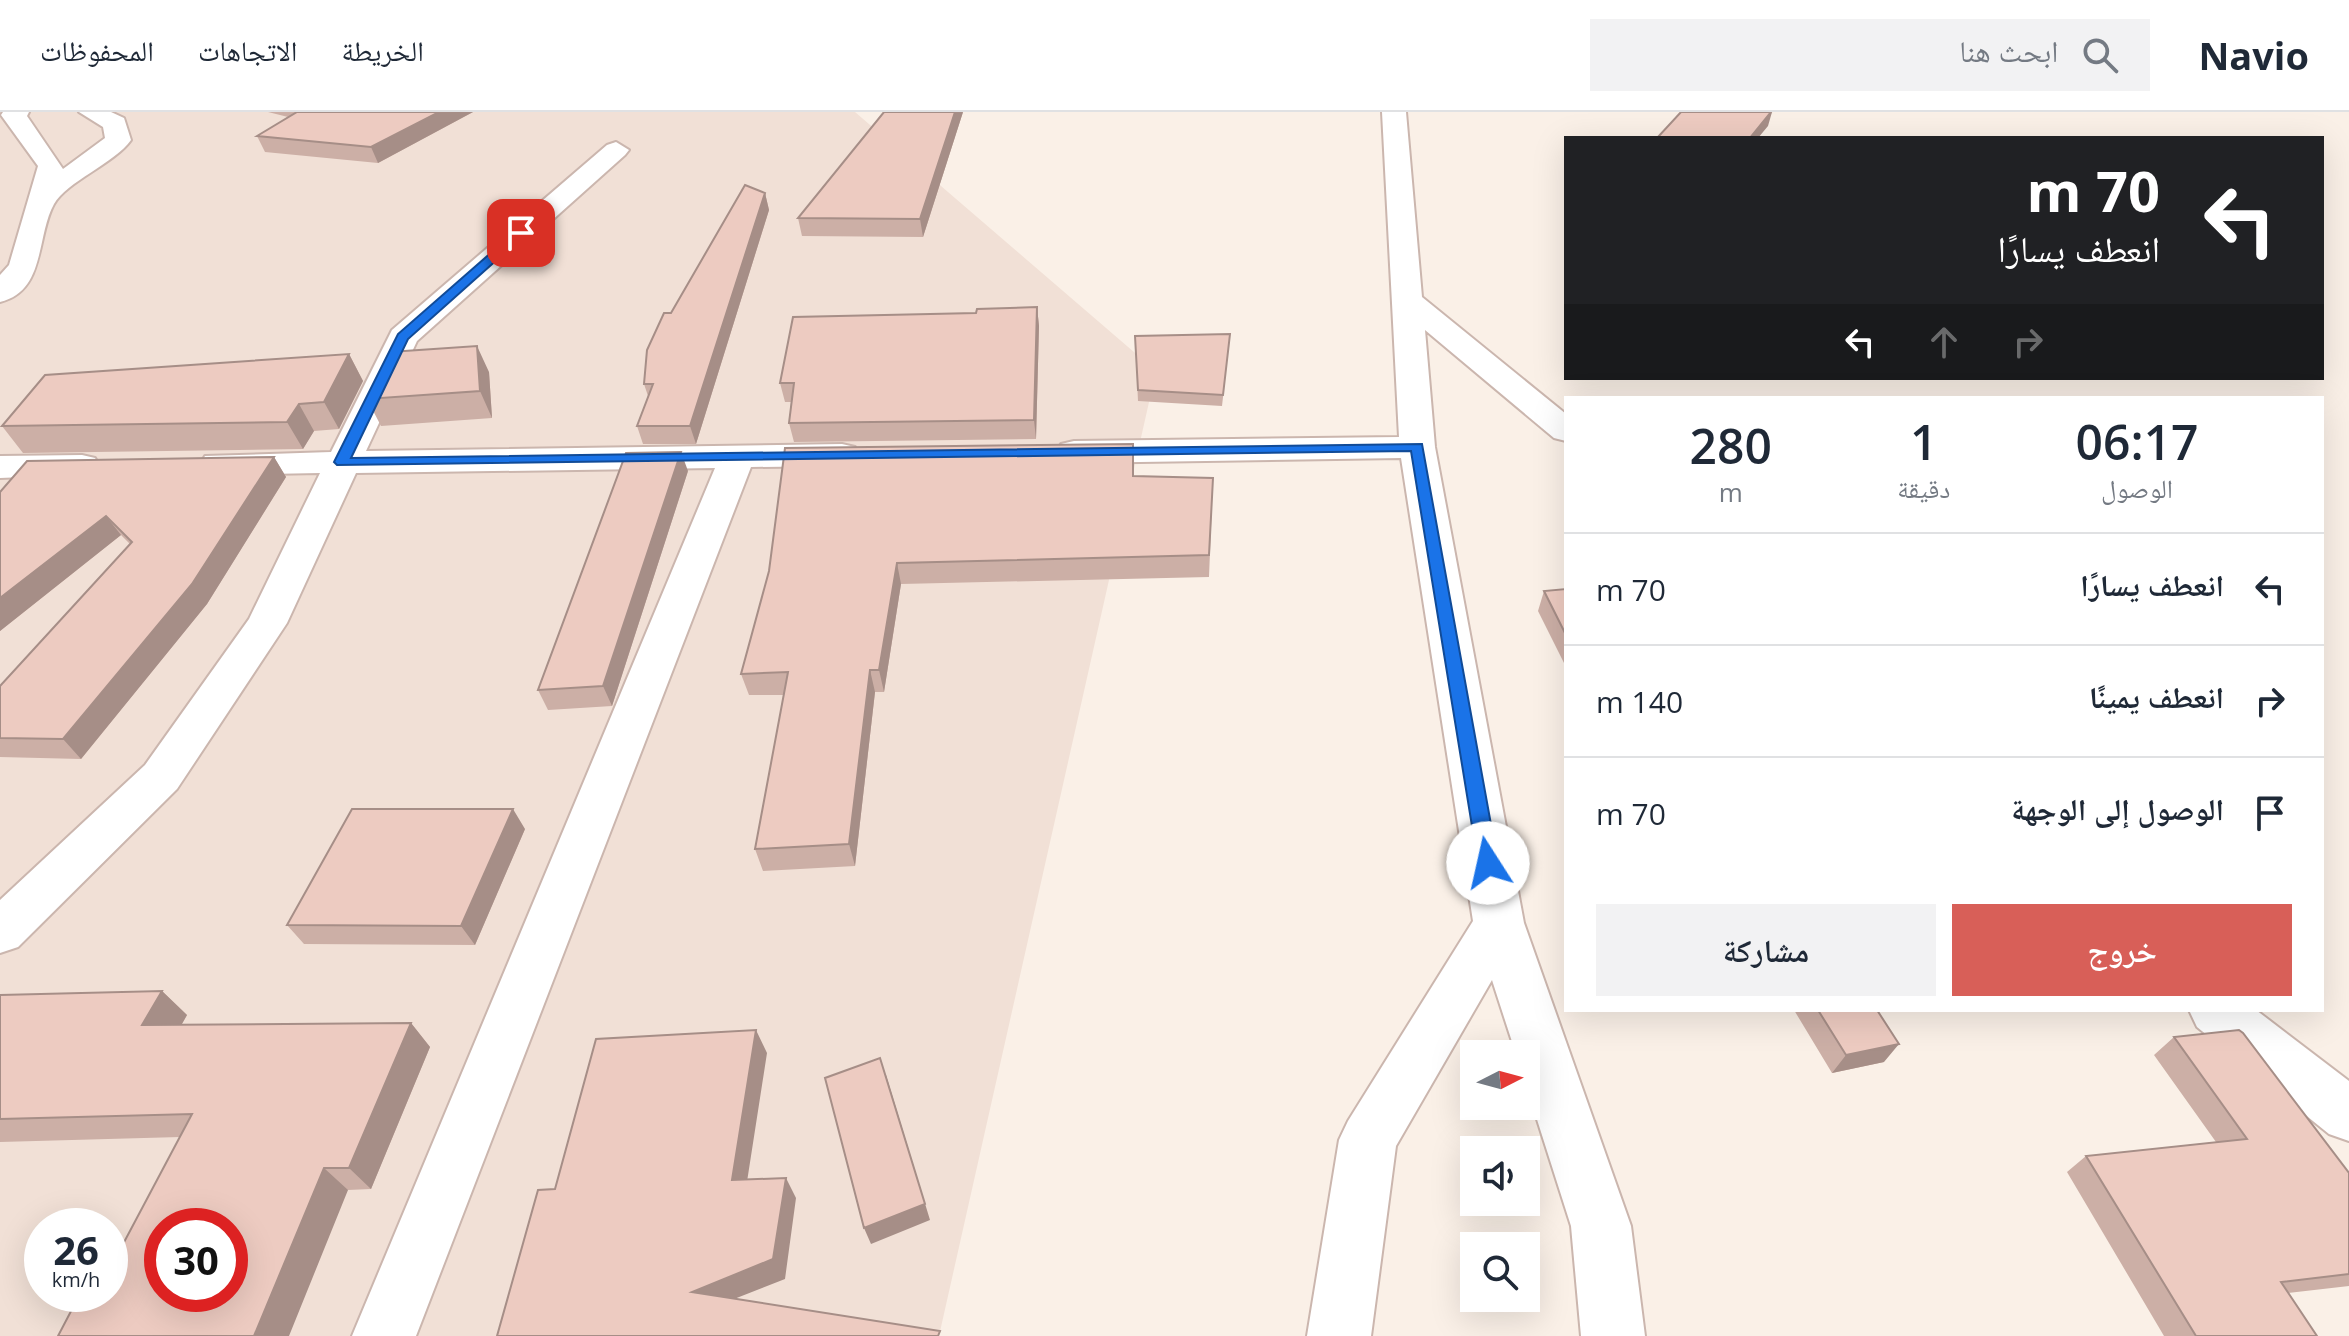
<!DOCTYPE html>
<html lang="ar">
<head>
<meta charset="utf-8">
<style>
	:root { --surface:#fff; --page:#f2f2f3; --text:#1f2937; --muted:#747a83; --line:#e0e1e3; --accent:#d85f58 }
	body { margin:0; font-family:"Open Sans","Noto Naskh Arabic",sans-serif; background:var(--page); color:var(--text); direction:rtl; height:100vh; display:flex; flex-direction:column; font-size:30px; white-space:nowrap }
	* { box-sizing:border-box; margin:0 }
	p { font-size:26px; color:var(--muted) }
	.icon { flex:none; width:44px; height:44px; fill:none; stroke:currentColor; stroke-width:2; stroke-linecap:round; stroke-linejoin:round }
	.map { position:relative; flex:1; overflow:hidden; direction:ltr }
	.panel { position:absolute; left:1564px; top:284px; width:760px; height:616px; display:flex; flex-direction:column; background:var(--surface); border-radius:0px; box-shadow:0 8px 32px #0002; direction:rtl }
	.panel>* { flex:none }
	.hud { position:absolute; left:1564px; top:24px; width:760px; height:244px; border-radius:0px; box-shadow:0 8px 32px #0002; direction:rtl; background:#202124; color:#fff; overflow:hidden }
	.needle { width:52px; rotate:84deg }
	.tools { position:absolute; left:1460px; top:928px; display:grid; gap:16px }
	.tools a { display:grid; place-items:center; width:80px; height:80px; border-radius:0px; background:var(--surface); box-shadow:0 8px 32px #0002; font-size:40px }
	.speed { position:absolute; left:24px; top:1096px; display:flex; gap:16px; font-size:40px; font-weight:700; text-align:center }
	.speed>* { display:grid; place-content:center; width:104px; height:104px; border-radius:50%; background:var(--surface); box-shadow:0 8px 32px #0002; line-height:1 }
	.speed small { font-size:20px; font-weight:400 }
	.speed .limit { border:12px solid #d22; background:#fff; color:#111 }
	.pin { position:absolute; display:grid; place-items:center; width:68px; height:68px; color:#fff; margin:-34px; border-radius:16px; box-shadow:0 4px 12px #0006 }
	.me { position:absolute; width:88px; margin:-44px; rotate:350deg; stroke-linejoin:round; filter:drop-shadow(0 0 6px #0008) }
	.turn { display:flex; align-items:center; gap:28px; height:168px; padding:0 32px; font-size:36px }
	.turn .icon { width:104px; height:104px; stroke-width:2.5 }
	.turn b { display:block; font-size:56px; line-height:68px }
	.lanes { display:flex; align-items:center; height:76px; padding:0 32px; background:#0003; justify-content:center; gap:40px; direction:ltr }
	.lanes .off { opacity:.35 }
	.eta { display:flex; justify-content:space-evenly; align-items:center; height:136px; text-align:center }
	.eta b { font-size:48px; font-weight:600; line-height:56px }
	.primary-button { display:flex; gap:16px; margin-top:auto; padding:16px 32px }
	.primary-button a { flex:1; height:92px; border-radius:0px; background:var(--accent); color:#fff; font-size:32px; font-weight:600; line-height:92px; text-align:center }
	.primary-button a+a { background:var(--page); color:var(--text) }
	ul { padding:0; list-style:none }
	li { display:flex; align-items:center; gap:24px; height:112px; padding:0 32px; border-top:2px solid var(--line) }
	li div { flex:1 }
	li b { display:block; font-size:30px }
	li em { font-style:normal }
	header { display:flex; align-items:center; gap:48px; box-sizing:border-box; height:112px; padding:0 40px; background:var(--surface); border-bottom:2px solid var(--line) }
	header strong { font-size:38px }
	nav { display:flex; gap:44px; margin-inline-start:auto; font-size:28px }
	.search { width:560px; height:72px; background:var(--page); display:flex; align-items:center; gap:20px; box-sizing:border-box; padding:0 28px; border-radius:0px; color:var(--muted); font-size:30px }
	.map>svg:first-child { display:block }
</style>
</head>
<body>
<header>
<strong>Navio</strong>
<div class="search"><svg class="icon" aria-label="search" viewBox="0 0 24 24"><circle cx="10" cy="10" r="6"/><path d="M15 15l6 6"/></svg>ابحث هنا</div>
<nav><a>الخريطة</a><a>الاتجاهات</a><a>المحفوظات</a></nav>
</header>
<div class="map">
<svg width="2349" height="1224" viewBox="0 0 2349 1224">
	<rect width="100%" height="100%" fill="#faf0e7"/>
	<!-- residential -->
	<path fill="#f1e0d6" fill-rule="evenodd" d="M0 0H855L1156 259 939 1224H0ZM42 1114H110V1182H42ZM162 1114H230V1182H162Z"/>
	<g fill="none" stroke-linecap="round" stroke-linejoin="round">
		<!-- street casing -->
		<g stroke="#cbb6ae" stroke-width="4">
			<path id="street" d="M3 0H29L27 4 63 57 105 26 103 15 79 0H111L124 6 131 28C115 51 66 70 54 92 36 124 46 179 0 190V163L9 153 38 54 1 3Z
				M1382 0H1406L1422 185 1566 302V329L1554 326 1425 218 1435 335 1524 811 1631 1114 1645 1224H1581L1571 1114 1526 973V942H1516L1492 868 1396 1034 1371 1224H1307L1339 1028 1348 1009 1473 809 1401 346 1074 351 1061 348 1056 340 1061 332 1074 329 1399 325Z
				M616 30 629 38 625 43 417 229 366 339 842 332 855 335 860 343 855 351 842 354 751 355 416 1224H352L715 356 356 361 287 511 177 677 18 835 0 841V788L145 653 249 507 320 361 218 363 205 360 200 352 205 344 331 340 392 218 607 33Z
				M82 343 95 346 100 354 95 362 0 366V344Z
				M2189 898H2256L2349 969V1029L2329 1022 2197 915Z"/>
		</g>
		<!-- street -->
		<use href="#street" fill="#fff" fill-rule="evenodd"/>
	</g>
	<!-- wall -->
	<path fill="#ccafa6" d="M268 0H473L378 51 265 40 257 24 288 5Z
		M963 0 923 125 802 124 798 106Z
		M765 81 769 98 696 332H643L637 314 648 284 644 272 671 201Z
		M1037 195 1039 214 1036 327 794 330 789 311 791 290H785L780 271 976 201Z
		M1135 224 1229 232 1222 294 1138 289Z
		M349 242 363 269 339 317 314 319 303 337 23 341 2 314Z
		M489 260 492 306 381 314 367 287Z
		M274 345 286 365 207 492 81 647 0 645V574L130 432 121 423 0 519V380Z
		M688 359 612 594 548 598 538 578Z
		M1134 364 1213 366 1209 465 901 472 884 580H875L855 754 763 759 755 737 784 583H749L741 562 769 459Z
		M1566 477V555L1538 499 1544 479Z
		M525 717 475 833 304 832 287 813Z
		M162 879 187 903 181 913 411 911 430 935 371 1077 348 1078 113 1151 180 1025 0 1030V883Z
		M1794 898H1877L1884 950 1832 961Z
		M2174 925 2349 1061V1174L2288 1181 2317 1224H2164L2067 1060 2086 1044 2216 1030 2154 943Z"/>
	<!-- shaded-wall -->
	<path fill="#a68e87" d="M439 0H473L378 51 371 35Z
		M955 0H963L923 125 920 107Z
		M1771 0H1772L1768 14 1758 26H1750Z
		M765 81 769 98 696 332 690 314Z
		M1037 195 1039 214 1036 327 1034 308Z
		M477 234 489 260 492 306 480 279Z
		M349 242 363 269 339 317 324 290Z
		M299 292 314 319 303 337 287 310Z
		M681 340 688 359 612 594 603 574Z
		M274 345 286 365 207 492 81 647 63 627Z
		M106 404 121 423 0 519V486Z
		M897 451 901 472 884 580 879 558Z
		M870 558 875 580 855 754 849 732Z
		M513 697 525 717 475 833 461 814Z
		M162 879 187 903 168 937 142 913Z
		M411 911 430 935 371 1077 349 1056Z
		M756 918 767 941 744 1089 732 1068Z
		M1899 932 1884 950 1832 961 1846 943Z
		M886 963 930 1108 871 1132 864 1116Z
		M324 1056 348 1078 289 1224H254Z
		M786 1066 796 1086 785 1167 706 1198 692 1180Z"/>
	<!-- building -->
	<path fill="#edcbc1" stroke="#a68e87" stroke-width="2" fill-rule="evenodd" d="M297 0H439L371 35 257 24Z
		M884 0H955L920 107 798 106Z
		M1681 0H1771L1750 26H1657Z
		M745 73 765 81 690 314H637L653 272H644L647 238 664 201H671Z
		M1037 195 1034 308 789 311 794 271H780L793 205 976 201 977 197Z
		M1230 222 1223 283 1138 278 1135 224Z
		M477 234 480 279 367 287 390 240Z
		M349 242 324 290 299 292 287 310 2 314 45 263Z
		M1133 332V364L1213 366 1209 443 897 451 879 558H870L849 732 755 737 788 560 741 562 769 459 785 336Z
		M681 340 603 574 538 578 626 341Z
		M274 345 192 472 63 627 0 626V574L132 430 106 404 0 486V380L27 349Z
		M1566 477V523L1544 479Z
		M352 697H513L461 814 287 813Z
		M162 879 142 913 411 911 349 1056H324L254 1224H58L80 1182H110V1151H113L192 1002 0 1007V883ZM162 1114H230V1182H162Z
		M1818 898H1877L1899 932 1846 943Z
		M756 918 732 1068 786 1066 773 1147 692 1180 940 1219 938 1224H497L538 1078 555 1077 596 927Z
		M2239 918 2243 921 2349 1061V1162L2281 1170 2317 1224H2196L2086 1044 2247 1027 2174 925Z
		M880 946 925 1092 864 1116 825 966Z"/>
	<!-- route -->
	<path fill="#1a73e8" stroke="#114b97" stroke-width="2" d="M517 118 527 121 408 227 351 346 1422 332 1498 751 1495 757 1488 759 1478 751 1411 339 337 353 334 350 398 222Z"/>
</svg>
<div class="tools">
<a><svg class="needle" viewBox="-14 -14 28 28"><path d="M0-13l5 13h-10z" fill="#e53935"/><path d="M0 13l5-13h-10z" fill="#747a83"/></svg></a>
<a><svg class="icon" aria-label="sound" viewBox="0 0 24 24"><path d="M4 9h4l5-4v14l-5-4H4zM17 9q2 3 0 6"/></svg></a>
<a><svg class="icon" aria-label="search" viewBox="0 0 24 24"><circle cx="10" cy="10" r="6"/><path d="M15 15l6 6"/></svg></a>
</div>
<div class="speed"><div>26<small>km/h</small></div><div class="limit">30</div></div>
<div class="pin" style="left:521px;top:121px;background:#d93025"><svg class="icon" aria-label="arrive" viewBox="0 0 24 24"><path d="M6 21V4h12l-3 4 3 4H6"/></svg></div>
<svg class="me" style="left:1488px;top:751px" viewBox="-20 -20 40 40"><circle r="19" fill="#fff"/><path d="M0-13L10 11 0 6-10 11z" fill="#1a73e8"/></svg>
<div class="hud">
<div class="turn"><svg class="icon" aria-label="left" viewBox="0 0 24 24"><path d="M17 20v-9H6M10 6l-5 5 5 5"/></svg><div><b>70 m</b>انعطف يسارًا</div></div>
<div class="lanes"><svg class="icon" aria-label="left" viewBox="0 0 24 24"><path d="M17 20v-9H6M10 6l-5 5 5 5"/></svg><svg class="icon off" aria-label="ahead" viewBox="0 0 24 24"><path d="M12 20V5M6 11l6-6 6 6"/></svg><svg class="icon off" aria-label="right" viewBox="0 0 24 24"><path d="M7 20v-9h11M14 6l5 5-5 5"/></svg></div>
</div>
<section class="panel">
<div class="eta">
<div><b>06:17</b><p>الوصول</p></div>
<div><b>1</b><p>دقيقة</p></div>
<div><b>280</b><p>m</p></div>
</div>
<ul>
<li><svg class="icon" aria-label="left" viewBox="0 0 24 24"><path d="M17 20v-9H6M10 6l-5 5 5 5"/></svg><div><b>انعطف يسارًا</b></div><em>70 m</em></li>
<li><svg class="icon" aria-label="right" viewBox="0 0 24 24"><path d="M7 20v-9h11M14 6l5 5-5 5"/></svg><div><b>انعطف يمينًا</b></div><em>140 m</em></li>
<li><svg class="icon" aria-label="arrive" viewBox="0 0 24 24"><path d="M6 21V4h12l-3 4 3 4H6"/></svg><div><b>الوصول إلى الوجهة</b></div><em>70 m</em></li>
</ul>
<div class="primary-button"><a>خروج</a><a>مشاركة</a></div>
</section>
</div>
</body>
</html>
